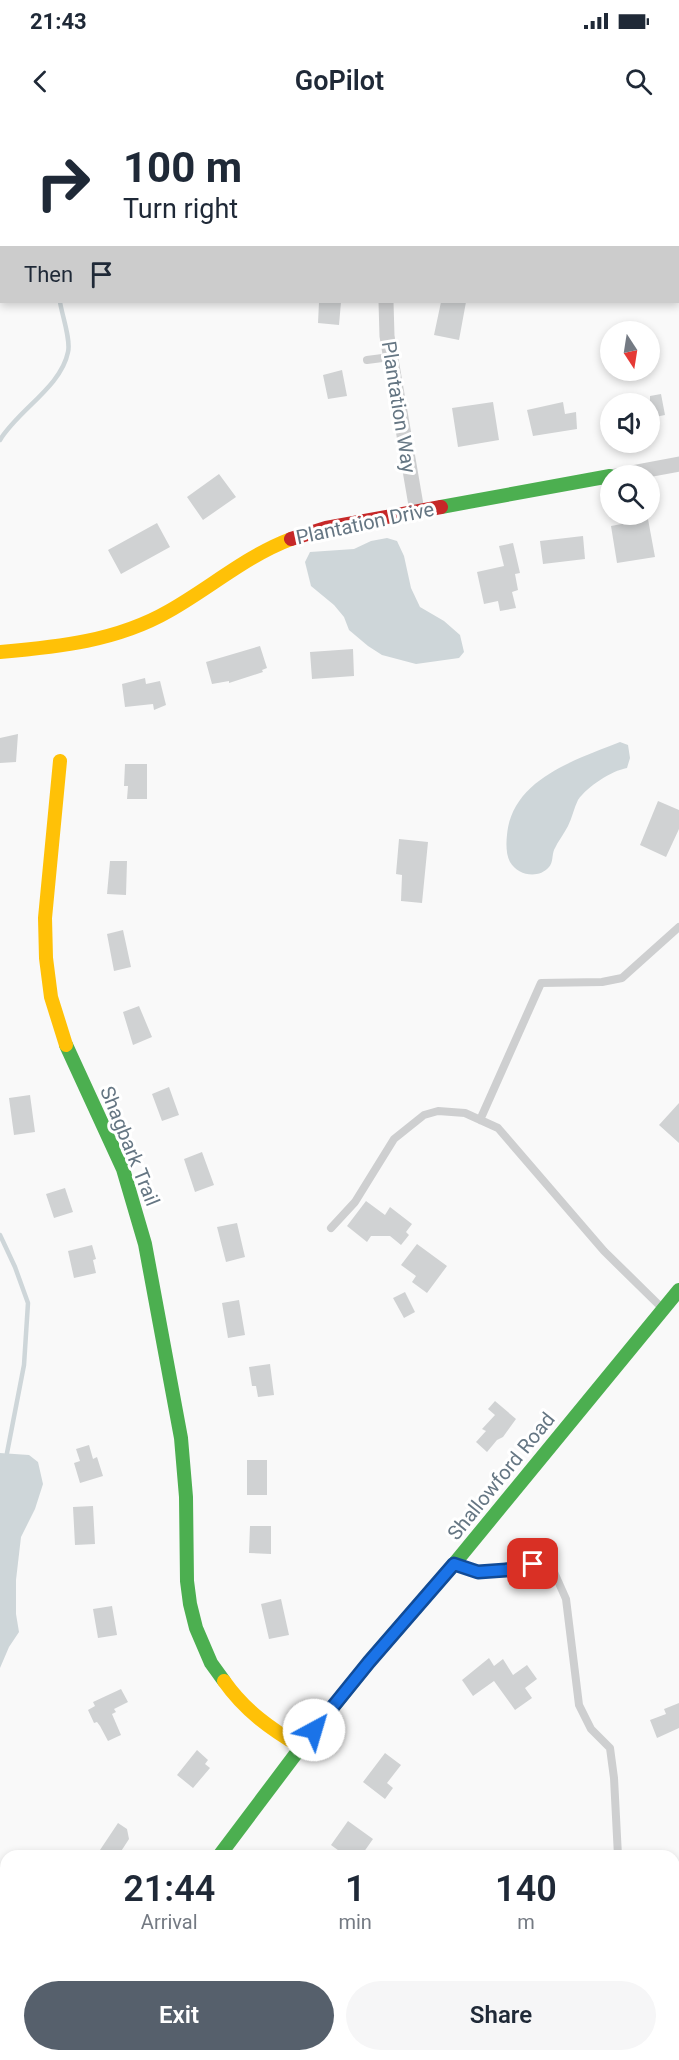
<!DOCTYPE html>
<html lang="en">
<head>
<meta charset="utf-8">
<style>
	:root { --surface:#fff; --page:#f6f6f7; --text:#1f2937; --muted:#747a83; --accent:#56606c }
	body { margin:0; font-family:Roboto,sans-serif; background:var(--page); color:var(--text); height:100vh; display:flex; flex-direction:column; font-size:22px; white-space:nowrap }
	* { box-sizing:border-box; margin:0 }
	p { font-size:20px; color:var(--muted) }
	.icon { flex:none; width:33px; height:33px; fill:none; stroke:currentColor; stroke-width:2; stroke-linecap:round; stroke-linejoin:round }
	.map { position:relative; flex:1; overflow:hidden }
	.drawer { position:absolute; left:0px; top:1730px; width:680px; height:212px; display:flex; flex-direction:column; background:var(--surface); border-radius:18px 18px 0 0; box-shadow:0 3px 9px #0003 }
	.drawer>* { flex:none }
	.guide { position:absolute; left:0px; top:0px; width:680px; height:183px; box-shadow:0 3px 9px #0003; background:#fff; color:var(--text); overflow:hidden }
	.needle { width:39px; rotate:168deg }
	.controls { position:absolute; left:600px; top:201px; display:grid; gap:12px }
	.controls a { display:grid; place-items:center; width:60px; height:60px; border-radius:50%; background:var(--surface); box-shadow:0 3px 9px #0003; font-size:30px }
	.pin { position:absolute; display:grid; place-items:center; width:51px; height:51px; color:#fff; margin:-26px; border-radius:12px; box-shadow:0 3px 9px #0006 }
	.me { position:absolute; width:66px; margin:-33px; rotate:39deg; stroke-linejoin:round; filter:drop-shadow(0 0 4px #0008) }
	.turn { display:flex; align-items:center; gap:21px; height:126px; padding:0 24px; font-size:27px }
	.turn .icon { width:78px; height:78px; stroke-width:2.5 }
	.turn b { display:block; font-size:42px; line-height:51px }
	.then { display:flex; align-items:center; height:57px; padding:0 24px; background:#0003; gap:12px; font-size:22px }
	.eta { display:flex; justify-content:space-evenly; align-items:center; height:102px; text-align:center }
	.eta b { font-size:36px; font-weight:600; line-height:42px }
	.primary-button { display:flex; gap:12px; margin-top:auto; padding:12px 24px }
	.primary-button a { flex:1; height:69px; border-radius:36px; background:var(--accent); color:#fff; font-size:24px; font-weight:600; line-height:69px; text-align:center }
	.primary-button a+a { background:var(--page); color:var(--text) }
	.status { display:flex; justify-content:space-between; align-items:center; height:42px; padding:0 30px; background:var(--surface); direction:ltr }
	.status svg { height:16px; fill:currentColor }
	header { display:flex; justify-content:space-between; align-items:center; height:78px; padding:0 24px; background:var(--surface); font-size:27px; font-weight:600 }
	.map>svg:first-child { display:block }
</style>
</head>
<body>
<div class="status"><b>21:43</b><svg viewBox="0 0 49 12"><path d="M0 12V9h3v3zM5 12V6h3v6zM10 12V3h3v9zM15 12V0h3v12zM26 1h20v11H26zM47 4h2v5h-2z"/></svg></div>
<header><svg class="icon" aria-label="back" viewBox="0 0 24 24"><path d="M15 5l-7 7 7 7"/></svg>GoPilot<svg class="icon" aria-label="search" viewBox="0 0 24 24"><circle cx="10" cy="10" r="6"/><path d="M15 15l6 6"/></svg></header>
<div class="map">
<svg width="679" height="1940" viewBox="0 0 679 1940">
	<rect width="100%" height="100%" fill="#f9f9f9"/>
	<!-- water -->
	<path fill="#ced6d9" d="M387 418 397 421 404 436 411 468 420 487 444 501 460 515 464 532 459 538 416 544 382 535 368 526 349 510 344 497 334 485 311 466 305 442 310 432 354 429 371 421Z
		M620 622 628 625 630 638 627 648C611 651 588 666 578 680 574 688 572 698 568 706 564 714 558 721 554 730 552 735 553 743 549 747 539 759 518 756 510 742 506 735 506 723 507 715 512 659 575 640 620 622Z
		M0 1333 29 1335 38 1342 43 1364 35 1389 21 1417 16 1460V1494L19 1512 9 1527 0 1548Z"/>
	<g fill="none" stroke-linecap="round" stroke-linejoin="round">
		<!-- stream -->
		<path stroke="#ced6d9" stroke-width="4.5" d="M0 320C18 290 61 267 68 232 71 220 62 195 60 182
			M0 1115 15 1147 28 1183 24 1245 7 1333"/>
	</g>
	<!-- building -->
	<path fill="#d0d2d3" d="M319 182H341L339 205 318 203Z
		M441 182H466L459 220 434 215Z
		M342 250 347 276 328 279 323 255Z
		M661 274 665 295 650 298V276Z
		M493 282 499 320 458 327 452 288Z
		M563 282 565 294 576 292 577 309 533 316 527 290Z
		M219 354 236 377 203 400 187 377Z
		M648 399 655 437 617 443 611 406Z
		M157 403 170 427 121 454 108 430Z
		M583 416 585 439 543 444 540 421Z
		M513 423 520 453 515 454 518 470 512 472 516 488 500 491 498 481 484 484 477 452 504 446 499 426Z
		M260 526 267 548 262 550 263 552 229 563V561L212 564 206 542Z
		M353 529 354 556 312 559 310 532Z
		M145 558 146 564 160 561 166 585 154 590 153 584 125 587 122 564Z
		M18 614 16 642 0 643V618Z
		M125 644H147V679H127L128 666H124Z
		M658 681 679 690V709L666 737 640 725Z
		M399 719 428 722 422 783 401 781 402 755 396 754Z
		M110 741H127L126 775 107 774Z
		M123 810 131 847 114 851 107 814Z
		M139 886 152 917 133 925 123 892Z
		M169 967 179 995 162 1001 152 974Z
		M30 975 35 1012 14 1015 9 978Z
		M679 983V1023L659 1005Z
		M202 1032 214 1065 195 1072 184 1039Z
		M65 1068 73 1092 54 1098 46 1074Z
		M366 1081 385 1095 390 1087 412 1104 406 1112 409 1115 401 1125 390 1116H371L367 1122 347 1106Z
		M237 1103 245 1137 226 1142 217 1107Z
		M417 1124 447 1146 427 1173 412 1162 416 1156 401 1145Z
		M92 1125 96 1139 93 1140 96 1153 74 1158 68 1131Z
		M405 1172 415 1192 404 1198 393 1178Z
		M239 1180 245 1215 228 1218 222 1183Z
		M270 1244 274 1275 258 1277 256 1266H252L249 1247Z
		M495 1281 516 1299 503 1317 497 1320 487 1332 476 1322 486 1311 482 1309 495 1295 488 1289Z
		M89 1325 93 1339 97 1337 103 1356 80 1363 74 1343 80 1341 76 1329Z
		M247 1340H267V1375H247Z
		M93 1386 95 1424 75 1425 73 1387Z
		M250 1406H271V1434L249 1433Z
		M281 1479 289 1515 269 1519 261 1484Z
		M112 1486 117 1515 98 1518 93 1489Z
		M489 1538 494 1546 503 1539 513 1555 527 1545 537 1559 525 1568 532 1578 515 1590 494 1561 473 1576 462 1560Z
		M121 1569 128 1582 114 1589 116 1592 112 1594 121 1615 108 1621 100 1606 97 1602 94 1603 88 1590 95 1586 93 1582Z
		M679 1583V1608L657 1618 650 1600 666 1594 664 1589Z
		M197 1630 208 1640 205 1644 210 1648 193 1668 177 1655Z
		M385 1633 401 1645 387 1663 393 1668 385 1679 363 1662Z
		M348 1701 373 1719 361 1736H346L331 1725Z
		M118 1703 127 1709 129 1719 118 1736H96Z"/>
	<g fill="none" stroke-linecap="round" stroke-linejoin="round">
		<!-- lane -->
		<path stroke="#cecfd0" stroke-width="8" d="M367 240 390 237
			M480 1000 541 863 602 862 622 858 679 807
			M331 1108 355 1082 394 1019 424 995 438 991 465 993 498 1008 604 1131 661 1187
			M456 1445 478 1452 506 1450 533 1444 554 1452 566 1479 579 1585 591 1609 610 1628 614 1658 618 1736"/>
		<!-- street -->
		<path stroke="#cecfd0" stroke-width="15" d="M344 0 345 2
			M509 2 510 0
			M386 182 387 216 417 391
			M615 356 679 344"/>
		<!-- fast -->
		<path stroke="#4caf50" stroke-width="14" d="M441 387 610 356
			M66 925 123 1049 145 1124 181 1318 186 1377 187 1461 190 1484 196 1508 211 1543 224 1561
			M219 1736 301 1627 369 1542 454 1444 679 1170
			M79 1940 83 1935"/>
		<!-- slow -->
		<path stroke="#ffc107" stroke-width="14" d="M0 532C58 527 117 521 169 491 210 468 246 436 291 419
			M60 641 45 798 46 838 51 877 66 925
			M224 1561C245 1591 271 1609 301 1627"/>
		<!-- jam -->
		<path stroke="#c62828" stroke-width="14" d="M291 419 326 408 441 387"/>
	</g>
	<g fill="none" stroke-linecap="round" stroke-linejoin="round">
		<!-- route casing -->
		<g stroke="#114b97" stroke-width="15">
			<path id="route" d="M314 1610 369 1542 454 1444 478 1452 506 1450 533 1444"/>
		</g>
		<!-- route -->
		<use href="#route" stroke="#1a73e8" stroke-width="10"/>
	</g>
	<g text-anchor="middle" stroke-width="6" stroke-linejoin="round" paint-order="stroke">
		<!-- street labels -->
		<g font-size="20" fill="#657683" stroke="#fff">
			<text transform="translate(399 287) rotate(81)" y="7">Plantation Way</text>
			<text transform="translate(365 403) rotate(-12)" y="7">Plantation Drive</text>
			<text transform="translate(130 1026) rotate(68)" y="7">Shagbark Trail</text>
			<text transform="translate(501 1356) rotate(-51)" y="7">Shallowford Road</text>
		</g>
	</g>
</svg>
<div class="controls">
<a><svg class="needle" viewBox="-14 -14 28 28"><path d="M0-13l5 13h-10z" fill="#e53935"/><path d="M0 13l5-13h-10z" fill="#747a83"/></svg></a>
<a><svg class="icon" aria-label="sound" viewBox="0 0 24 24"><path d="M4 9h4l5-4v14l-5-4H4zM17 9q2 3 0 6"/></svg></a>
<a><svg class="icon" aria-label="search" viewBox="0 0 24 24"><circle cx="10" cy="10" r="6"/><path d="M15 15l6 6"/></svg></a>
</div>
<div class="pin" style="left:533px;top:1444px;background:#d93025"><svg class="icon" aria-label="arrive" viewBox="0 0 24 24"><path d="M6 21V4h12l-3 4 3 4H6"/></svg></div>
<svg class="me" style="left:314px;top:1610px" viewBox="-20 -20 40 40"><circle r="19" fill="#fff"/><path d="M0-13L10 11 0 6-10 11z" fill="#1a73e8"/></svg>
<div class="guide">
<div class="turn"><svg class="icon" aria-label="right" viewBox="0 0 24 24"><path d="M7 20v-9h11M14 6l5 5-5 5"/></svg><div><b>100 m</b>Turn right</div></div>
<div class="then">Then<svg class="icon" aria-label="arrive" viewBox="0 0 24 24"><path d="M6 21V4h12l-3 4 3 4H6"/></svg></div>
</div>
<section class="drawer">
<div class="eta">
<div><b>21:44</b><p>Arrival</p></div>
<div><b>1</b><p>min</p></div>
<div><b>140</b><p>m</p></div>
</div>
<div class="primary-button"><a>Exit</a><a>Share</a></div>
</section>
</div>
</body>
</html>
